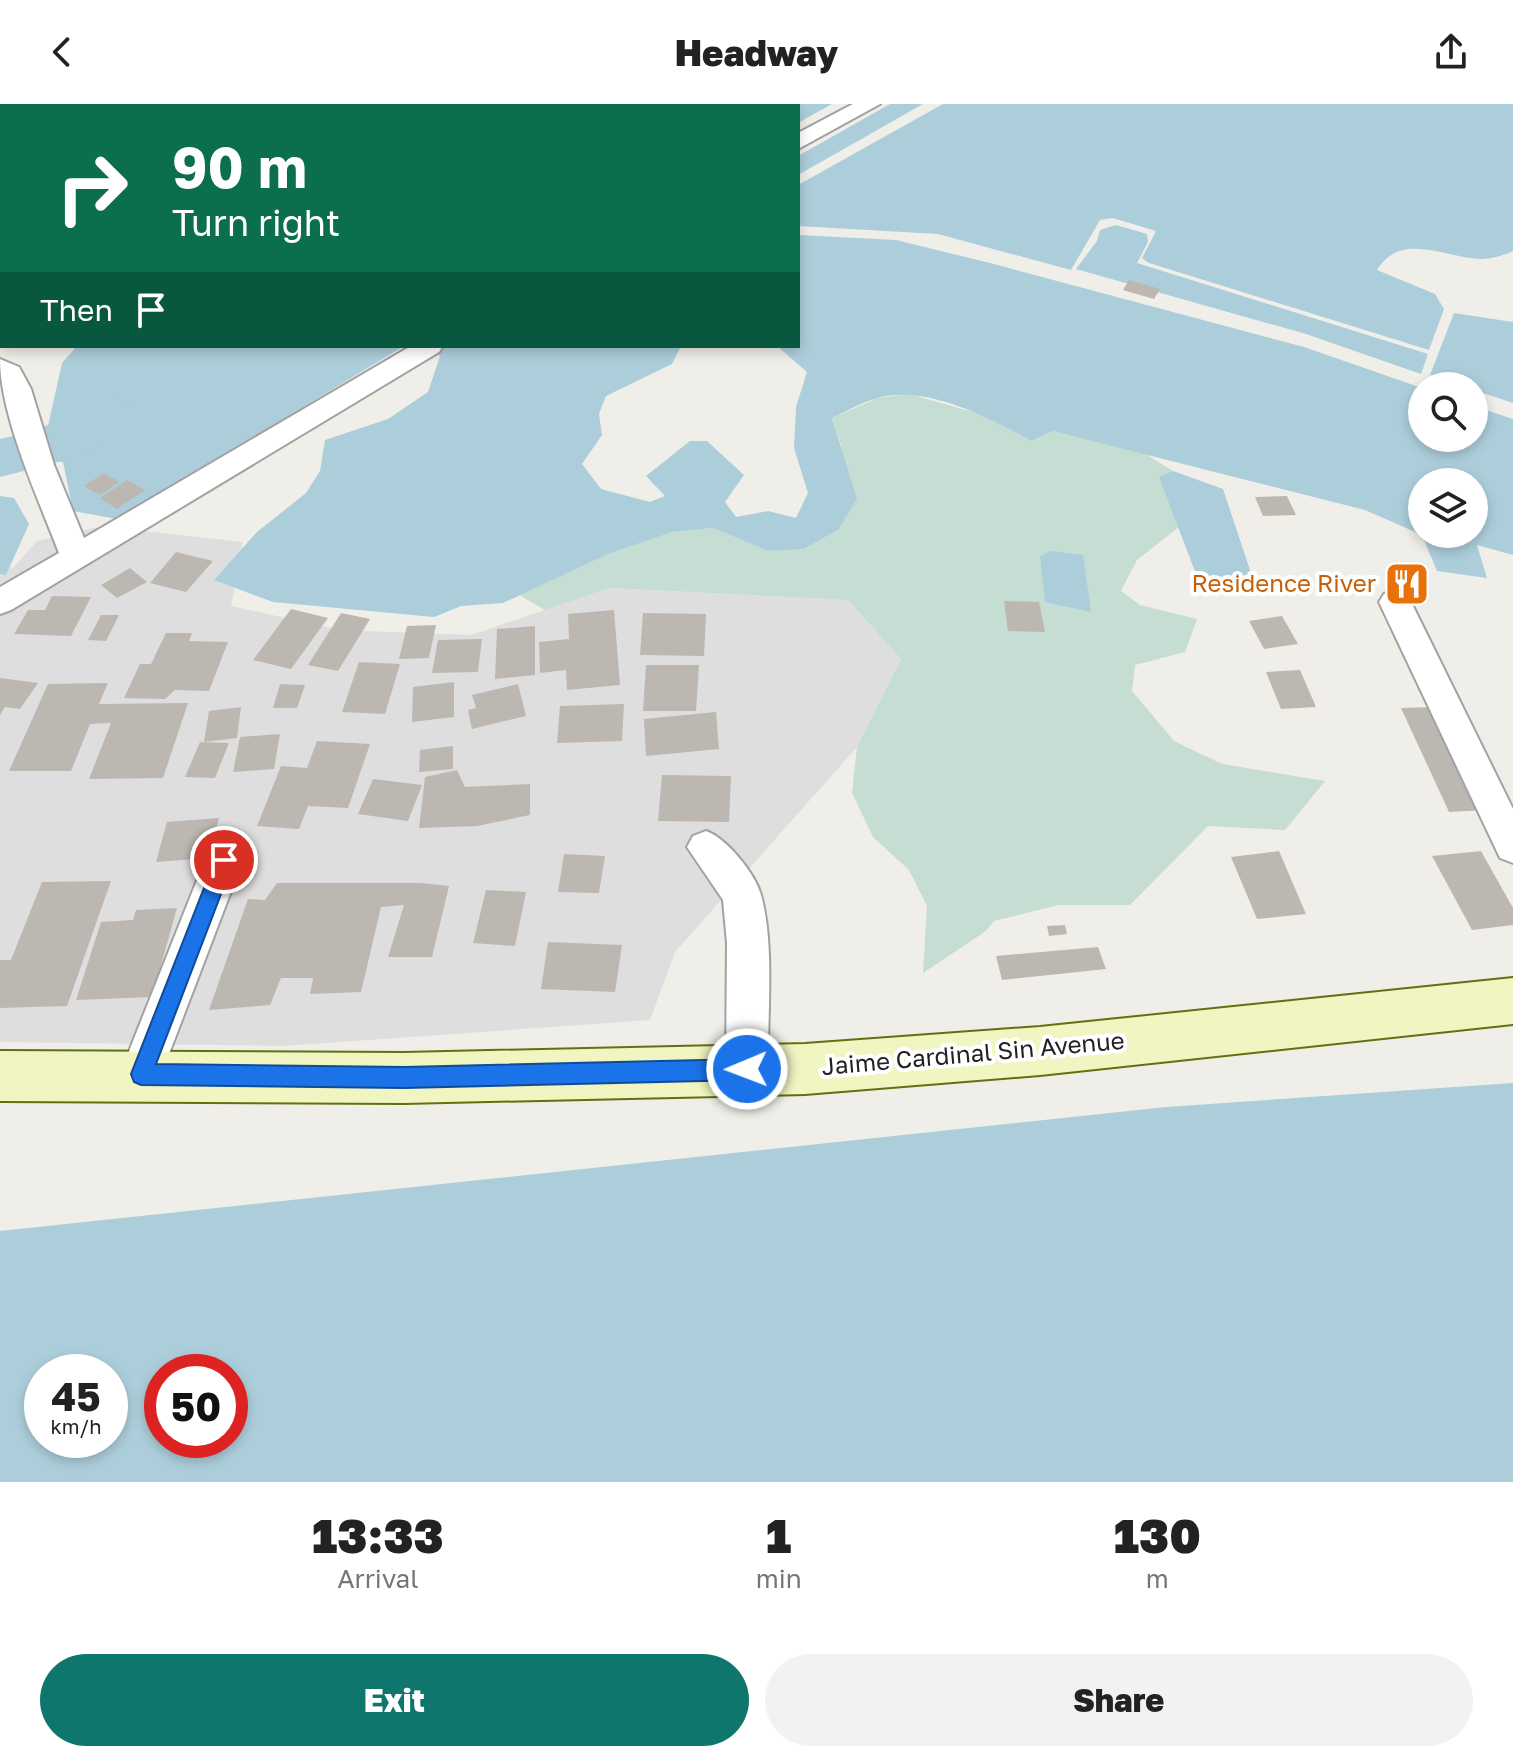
<!DOCTYPE html>
<html lang="en">
<head>
<meta charset="utf-8">
<style>
	:root { --surface:#fff; --page:#f2f2f2; --text:#222; --muted:#767676; --accent:#0f766e }
	body { margin:0; font-family:"Golos Text",sans-serif; background:var(--page); color:var(--text); height:100vh; display:flex; flex-direction:column; font-size:30px; white-space:nowrap }
	* { box-sizing:border-box; margin:0 }
	p { font-size:26px; color:var(--muted) }
	.icon { flex:none; width:44px; height:44px; fill:none; stroke:currentColor; stroke-width:2; stroke-linecap:round; stroke-linejoin:round }
	.map { position:relative; height:1378px; overflow:hidden }
	.details { display:flex; flex-direction:column; background:var(--surface); flex:1 }
	.details>* { flex:none }
	.banner { position:absolute; left:0px; top:0px; width:800px; height:244px; box-shadow:0 4px 12px #0003; background:#0b6e4f; color:#fff; overflow:hidden }
	.tools { position:absolute; left:1408px; top:268px; display:grid; gap:16px }
	.tools a { display:grid; place-items:center; width:80px; height:80px; border-radius:50%; background:var(--surface); box-shadow:0 4px 12px #0003; font-size:40px }
	.speed { position:absolute; left:24px; top:1250px; display:flex; gap:16px; font-size:40px; font-weight:700; text-align:center }
	.speed>* { display:grid; place-content:center; width:104px; height:104px; border-radius:50%; background:var(--surface); box-shadow:0 4px 12px #0003; line-height:1 }
	.speed small { font-size:20px; font-weight:400 }
	.speed .limit { border:12px solid #d22; background:#fff; color:#111 }
	.pin { position:absolute; display:grid; place-items:center; width:68px; height:68px; color:#fff; margin:-34px; border:4px solid #fff; border-radius:50%; box-shadow:0 2px 8px #0007 }
	.me { position:absolute; width:88px; margin:-44px; rotate:269deg; stroke-linejoin:round; filter:drop-shadow(0 0 6px #0008) }
	.turn { display:flex; align-items:center; gap:28px; height:168px; padding:0 40px; font-size:36px }
	.turn .icon { width:104px; height:104px; stroke-width:2.5 }
	.turn b { display:block; font-size:56px; line-height:68px }
	.then { display:flex; align-items:center; height:76px; padding:0 40px; background:#0003; gap:16px; font-size:30px }
	.eta { display:flex; justify-content:space-evenly; align-items:center; height:136px; text-align:center }
	.eta b { font-size:48px; font-weight:800; line-height:56px }
	.cta { display:flex; gap:16px; margin-top:auto; padding:16px 40px }
	.cta a { flex:1; height:92px; border-radius:48px; background:var(--accent); color:#fff; font-size:32px; font-weight:800; line-height:92px; text-align:center }
	.cta a+a { background:var(--page); color:var(--text) }
	header { display:flex; justify-content:space-between; align-items:center; height:104px; padding:0 40px; background:var(--surface); font-size:36px; font-weight:800 }
	.map>svg:first-child { display:block }
</style>
</head>
<body>
<header><svg class="icon" aria-label="back" viewBox="0 0 24 24"><path d="M15 5l-7 7 7 7"/></svg>Headway<svg class="icon" aria-label="share" viewBox="0 0 24 24"><path d="M12 15V3M7 8l5-5 5 5M5 13v7h14v-7"/></svg></header>
<div class="map">
<svg width="1513" height="1378" viewBox="0 0 1513 1378">
	<rect width="100%" height="100%" fill="#f0eee8"/>
	<!-- residential -->
	<path fill="#dedede" d="M93 424H118L243 438 231 502 340 526 471 531 610 484 848 496 901 555 857 643 675 848 650 916 283 942 0 938V462L13 464 37 437Z"/>
	<!-- wetland -->
	<path fill="#c6ddd3" d="M909 290 987 312 1031 337 1053 327 1141 347 1173 367 1160 373 1179 423 1137 456 1121 487 1140 501 1197 515 1185 548 1135 561 1132 587 1174 637 1222 660 1325 677 1285 726 1208 722 1130 801H1059L994 817 986 827 923 869 927 802 909 766 873 733 852 689 857 643 901 555 848 496 610 484 545 506 519 491 608 450 671 428 713 424 768 447 804 445 838 426 841 341 832 314 878 294Z"/>
	<!-- water -->
	<path fill="#acceda" fill-rule="evenodd" d="M0 0H340L2 2 0 68Z
		M401 0H832L798 19V2H395Z
		M890 0H923L798 71V52Z
		M943 0H1513V147C1504 151 1492 155 1482 155 1447 155 1401 126 1377 166L1435 190 1444 205 1429 246 1149 159 1142 154 1156 127 1113 114 1100 116 1071 166 938 130 798 122V81Z
		M1116 121 1147 130 1148 138 1137 159 1428 250 1421 270 1306 230 1076 165 1097 137 1100 126Z
		M798 131 896 136 994 160 1304 243 1422 284V334H1474V302L1513 315V451L1477 441 1487 474 1437 467 1422 431 1365 406 1053 327 1031 337C991 314 925 280 878 294 862 298 847 307 832 314L857 395 838 426 804 445 768 447 713 424 672 428 608 450 503 499 461 502 434 513 273 498 214 476 257 428 306 389 320 367 325 336 388 315 428 288 440 252 424 242H681L672 260 606 292 599 310 602 331 582 360 601 385 650 398 665 392 646 372 690 337H707L744 371 725 398 736 413 768 407 796 414 808 389 794 344 796 303 807 268 777 242H798ZM1422 378H1474V430H1422Z
		M1454 209 1513 218V299L1474 286V282L1430 271Z
		M77 242H404L117 415 73 407 63 358 51 357 42 330 48 322 62 259Z
		M1173 367 1223 385 1255 481 1204 491 1159 373Z
		M0 392 14 394 29 420 6 471 0 470Z
		M1050 447 1083 451 1091 508 1045 498 1040 452Z
		M1513 979V1378H0V1127L1166 1003ZM42 1268H110V1336H42ZM162 1268H230V1336H162Z"/>
	<g fill="none" stroke-linecap="round" stroke-linejoin="round">
		<!-- river -->
		<path fill="#acceda" fill-rule="evenodd" d="M114 295 134 300 142 313C120 347 39 363 0 373V335L30 328Z"/>
	</g>
	<!-- building -->
	<path fill="#bdb7b1" d="M1129 176 1160 185 1154 195 1123 186Z
		M104 369 119 378 100 391 84 382Z
		M127 376 145 386 117 405 100 394Z
		M1287 392 1296 411 1263 412 1255 393Z
		M176 448 213 457 186 488 150 479Z
		M130 464 147 478 117 494 101 481Z
		M52 492 91 493 71 532 14 530 28 506H45Z
		M1004 497 1039 498 1045 528 1008 527Z
		M291 505 328 514 291 565 253 556Z
		M614 506 620 581 567 586 566 566 540 569 539 538 569 535 568 510Z
		M341 509 370 515 338 567 308 561Z
		M643 509 706 510 704 552 640 551Z
		M101 511H119L106 537 88 536Z
		M1282 512 1298 540 1264 545 1249 517Z
		M436 521 429 554 399 555 407 522Z
		M535 522V571L495 575 497 525Z
		M166 529H192L189 537 228 538 209 587 175 586 165 595 124 594 140 560H151Z
		M482 535 478 568 432 569 438 536Z
		M359 558 400 560 385 610 342 608Z
		M646 561H699L696 607H643Z
		M1300 566 1316 603 1281 605 1266 568Z
		M0 574 38 579 20 605 5 603 0 611Z
		M454 578V613L412 618 413 583Z
		M108 579 99 600 188 599 163 674 89 675 111 619 90 620 71 667H9L48 580Z
		M280 580 305 581 297 604H273Z
		M518 580 526 612 472 625 468 606 476 604 472 591Z
		M624 600 622 637 557 639 560 602Z
		M241 603 237 634 204 638 209 607Z
		M1436 603 1486 706 1449 708 1401 604Z
		M716 608 719 645 646 652 644 615Z
		M280 630 274 665 233 668 240 633Z
		M317 637 370 640 348 704 308 702 299 725 257 722 281 662 307 664Z
		M200 638 229 639 215 674 185 673Z
		M453 642V665L419 668 420 646Z
		M457 666 465 683 530 680V711L477 722 419 724 425 673Z
		M662 671 731 672 729 718 658 717Z
		M373 675 422 681 408 717 358 710Z
		M219 714 209 754 156 758 167 718Z
		M1279 747 1306 810 1257 815 1231 753Z
		M1481 747 1513 804V821L1472 826 1432 752Z
		M564 750 605 752 599 789 558 788Z
		M111 777 67 902 0 904V856H11L42 778Z
		M277 779H421L449 782 432 853H388L404 801 381 803 361 888 310 890 313 874H281L270 901 209 906 248 795 265 796Z
		M486 786 526 788 515 842 473 839Z
		M177 804 152 893 76 896 101 818 133 816 136 806Z
		M1065 821 1067 830 1049 832 1047 822Z
		M548 838 622 841 615 888 541 885Z
		M1098 843 1106 865 1002 876 996 852Z"/>
	<g fill="none" stroke-linecap="round" stroke-linejoin="round">
		<!-- street casing -->
		<g stroke="#a2a2a2" stroke-width="4">
			<path id="street" d="M853 0H880L798 45V29Z
				M411 242H443L439 248 11 506 0 510V483L59 449C38 394 0 312 0 255L19 263 31 285 54 361 84 434Z
				M1395 486 1406 490 1411 498 1513 705V759L1500 754 1379 498 1384 490Z
				M706 727C726 734 755 769 761 791 775 841 767 912 768 965L762 979 747 985 732 979 726 965 727 839 723 796 687 743 693 732Z
				M224 740 237 745 243 756 156 984 141 990 126 984 120 970 205 756 211 745Z"/>
		</g>
		<!-- secondary casing -->
		<g stroke="#63700f" stroke-width="4">
			<path id="secondary" d="M1513 874V920L1040 971 805 990 404 999 0 997V947L404 949 805 940 1040 923Z"/>
		</g>
		<!-- street -->
		<use href="#street" fill="#fff" fill-rule="evenodd"/>
		<!-- secondary -->
		<use href="#secondary" fill="#f0f5c1" fill-rule="evenodd"/>
	</g>
	<!-- route -->
	<path fill="#1a73e8" stroke="#114b97" stroke-width="2" d="M224 748 234 756 156 960 404 963 747 955 755 958 758 965 755 973 747 976 404 984 141 981 134 978 131 970 215 756Z"/>
	<!-- icons -->
	<defs>
		<g id="restaurant-square" transform="scale(2.3)"><rect x="-9" y="-9" width="18" height="18" rx="4" fill="#e8710a" stroke="#fff"/><path d="M-5-6h1v4h1v-4h1v4h1v-4h1v5L-1.5 .5V6h-2V.5L-5-1ZM5-6V6H3V1.5H1.5Q1.5-4 5-6Z" fill="#fff"/></g>
	</defs>
	<g fill-rule="evenodd">
		<use href="#restaurant-square" x="1407" y="480"/>
	</g>
	<g text-anchor="middle" stroke-width="8" stroke-linejoin="round" paint-order="stroke">
		<!-- food labels -->
		<g font-size="24" fill="#c56008" stroke="#fff" text-anchor="end">
			<text x="1376" y="488">Residence River</text>
		</g>
		<!-- street labels -->
		<g font-size="24" fill="#212121" stroke="#fff">
			<text transform="translate(973 950) rotate(-5)" y="8">Jaime Cardinal Sin Avenue</text>
		</g>
	</g>
</svg>
<div class="tools">
<a><svg class="icon" aria-label="search" viewBox="0 0 24 24"><circle cx="10" cy="10" r="6"/><path d="M15 15l6 6"/></svg></a>
<a><svg class="icon" aria-label="layers" viewBox="0 0 24 24"><path d="M12 4l9 5-9 5-9-5zM3 14l9 5 9-5"/></svg></a>
</div>
<div class="speed"><div>45<small>km/h</small></div><div class="limit">50</div></div>
<div class="pin" style="left:224px;top:756px;background:#d93025"><svg class="icon" aria-label="arrive" viewBox="0 0 24 24"><path d="M6 21V4h12l-3 4 3 4H6"/></svg></div>
<svg class="me" style="left:747px;top:965px" viewBox="-20 -20 40 40"><circle r="17" fill="#1a73e8" stroke="#fff" stroke-width="3"/><path d="M0-11L8 9 0 5-8 9z" fill="#fff"/></svg>
<div class="banner">
<div class="turn"><svg class="icon" aria-label="right" viewBox="0 0 24 24"><path d="M7 20v-9h11M14 6l5 5-5 5"/></svg><div><b>90 m</b>Turn right</div></div>
<div class="then">Then<svg class="icon" aria-label="arrive" viewBox="0 0 24 24"><path d="M6 21V4h12l-3 4 3 4H6"/></svg></div>
</div>
</div>
<section class="details">
<div class="eta">
<div><b>13:33</b><p>Arrival</p></div>
<div><b>1</b><p>min</p></div>
<div><b>130</b><p>m</p></div>
</div>
<div class="cta"><a>Exit</a><a>Share</a></div>
</section>
</body>
</html>
